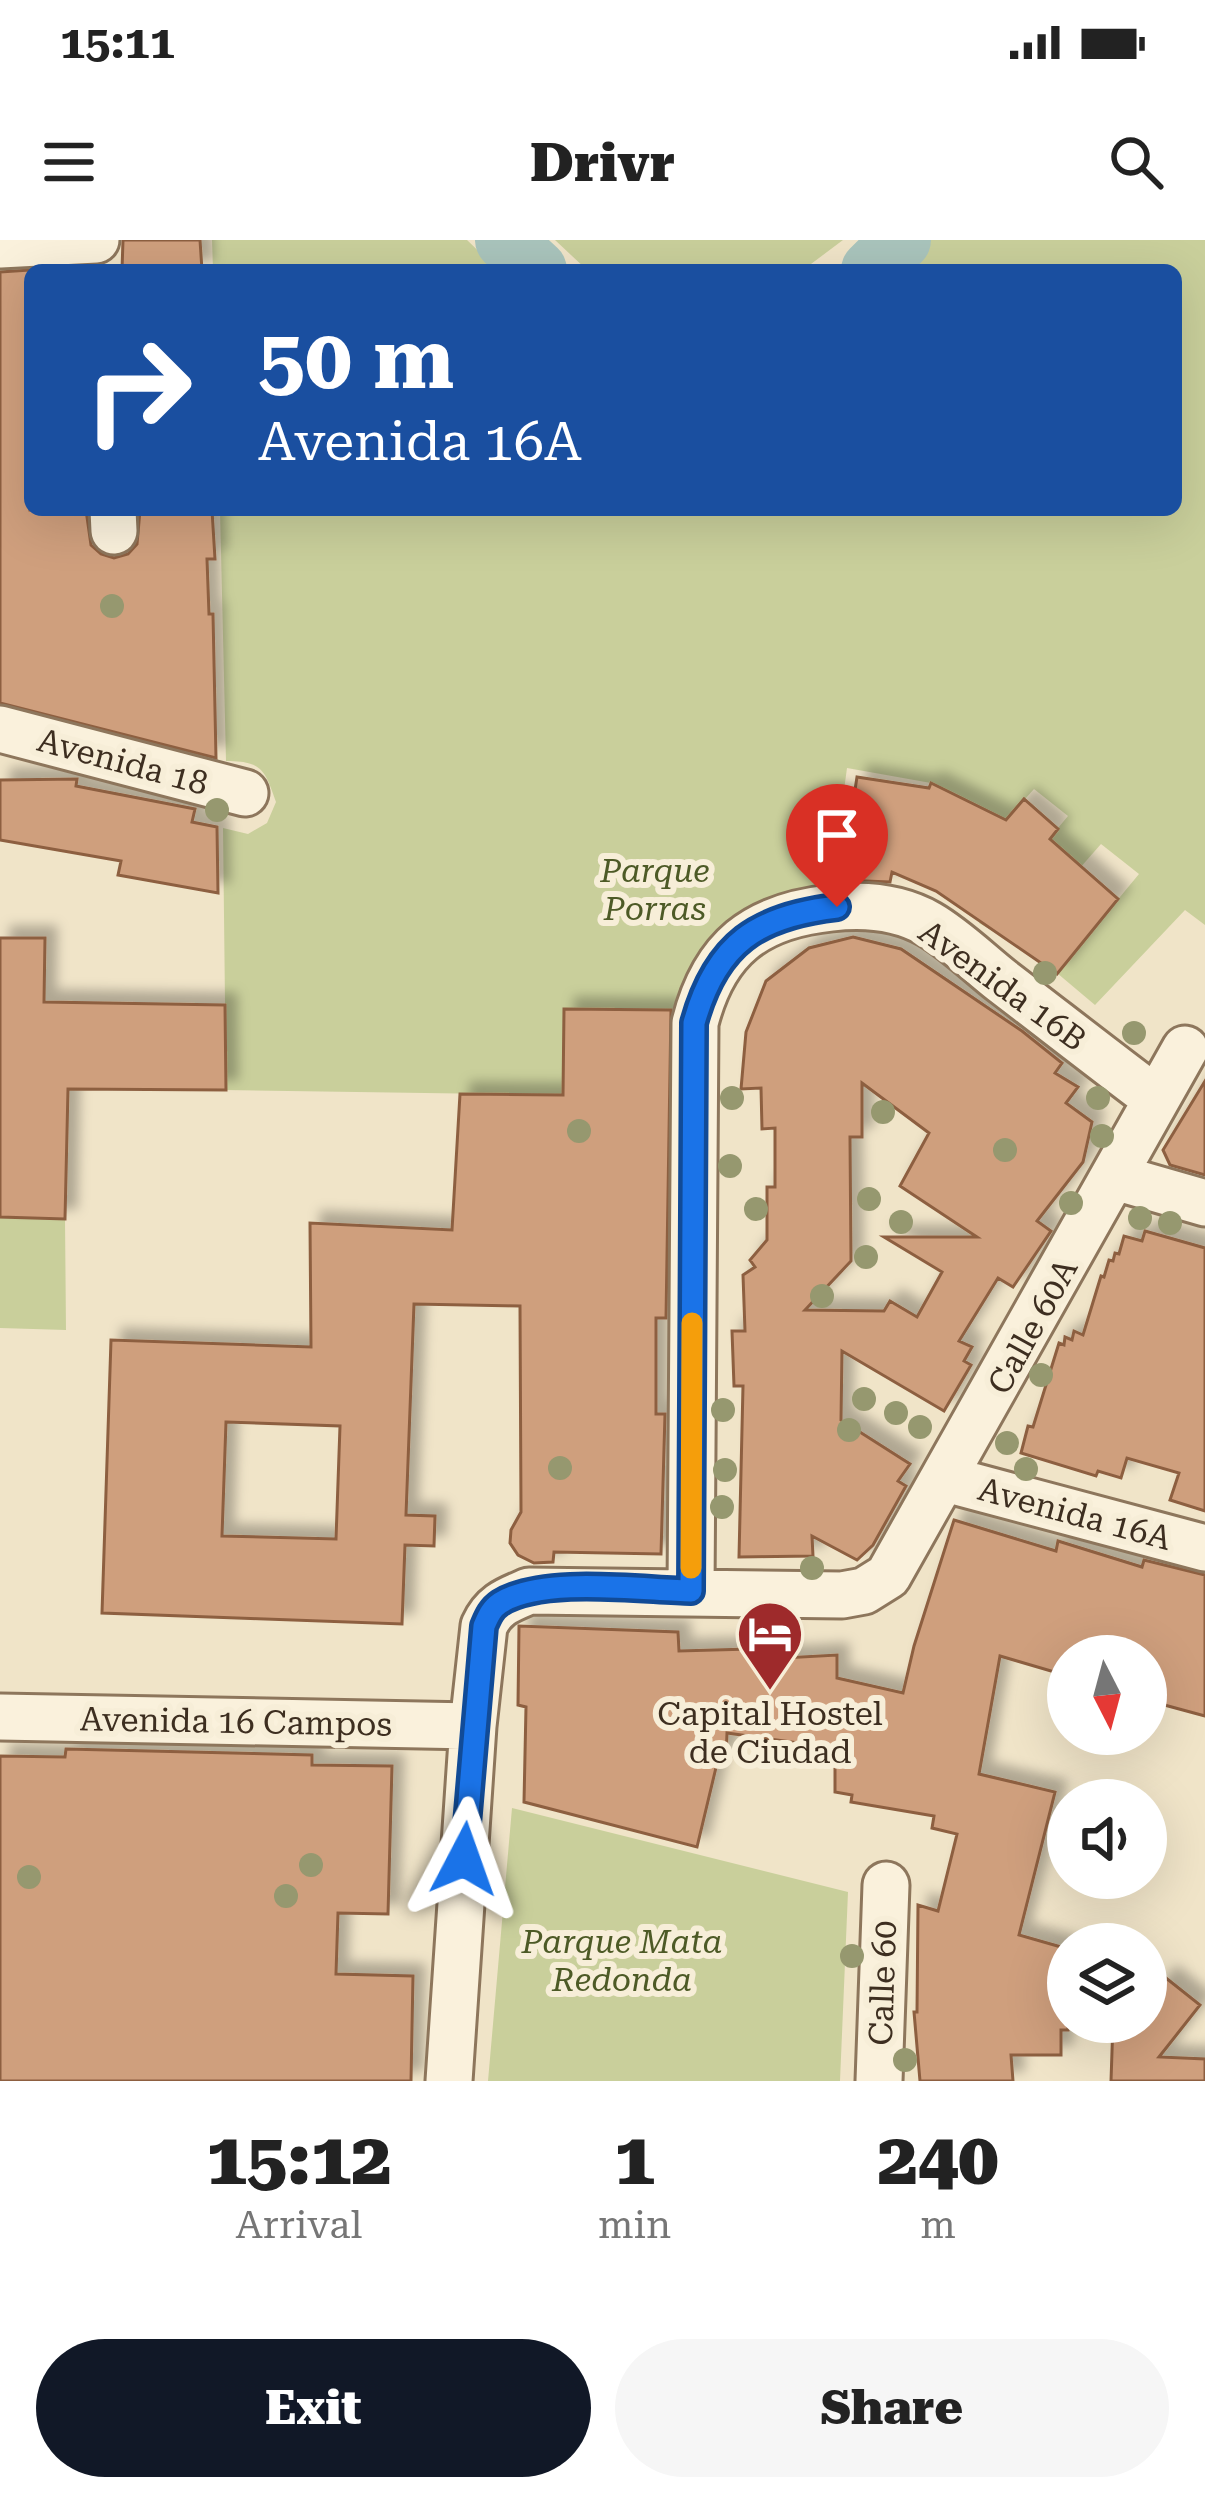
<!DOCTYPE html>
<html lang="en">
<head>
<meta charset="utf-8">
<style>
	:root { --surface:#fff; --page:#f6f6f6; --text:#222; --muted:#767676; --accent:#111827 }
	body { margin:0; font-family:"Roboto Serif",serif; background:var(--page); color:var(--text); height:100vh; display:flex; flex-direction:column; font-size:45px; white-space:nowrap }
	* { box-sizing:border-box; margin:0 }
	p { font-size:39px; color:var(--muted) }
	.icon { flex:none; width:66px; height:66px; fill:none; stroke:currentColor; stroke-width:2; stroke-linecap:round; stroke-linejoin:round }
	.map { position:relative; height:1841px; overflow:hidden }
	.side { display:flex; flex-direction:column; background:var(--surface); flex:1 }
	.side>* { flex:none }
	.guide { position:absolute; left:24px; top:24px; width:1158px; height:252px; border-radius:18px; box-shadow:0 12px 48px #0002; background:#1a4fa0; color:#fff; overflow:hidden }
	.needle { width:78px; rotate:174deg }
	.controls { position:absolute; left:1047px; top:1395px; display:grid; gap:24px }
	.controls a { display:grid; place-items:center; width:120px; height:120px; border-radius:50%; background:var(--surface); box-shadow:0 12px 48px #0002; font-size:60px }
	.pin { position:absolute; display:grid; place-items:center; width:102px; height:102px; color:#fff; margin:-123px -51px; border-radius:50% 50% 50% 0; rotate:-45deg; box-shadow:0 0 12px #0007 }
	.pin .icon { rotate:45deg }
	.me { position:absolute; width:132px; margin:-66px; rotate:4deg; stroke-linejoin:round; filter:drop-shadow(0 0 9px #0008) }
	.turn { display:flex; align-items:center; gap:42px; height:252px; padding:0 36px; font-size:54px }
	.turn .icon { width:156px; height:156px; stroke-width:2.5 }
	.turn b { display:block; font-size:84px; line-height:102px }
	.eta { display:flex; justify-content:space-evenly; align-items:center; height:204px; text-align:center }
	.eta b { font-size:72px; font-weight:800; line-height:84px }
	.action { display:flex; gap:24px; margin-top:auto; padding:24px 36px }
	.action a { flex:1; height:138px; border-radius:72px; background:var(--accent); color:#fff; font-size:48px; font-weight:800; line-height:138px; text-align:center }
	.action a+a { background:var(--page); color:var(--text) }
	.status { display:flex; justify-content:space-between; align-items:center; height:84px; padding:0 60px; background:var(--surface); direction:ltr }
	.status svg { height:33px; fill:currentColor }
	header { display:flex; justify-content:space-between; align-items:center; height:156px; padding:0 36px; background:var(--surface); font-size:54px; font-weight:800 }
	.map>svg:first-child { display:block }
</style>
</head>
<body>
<div class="status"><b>15:11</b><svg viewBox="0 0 49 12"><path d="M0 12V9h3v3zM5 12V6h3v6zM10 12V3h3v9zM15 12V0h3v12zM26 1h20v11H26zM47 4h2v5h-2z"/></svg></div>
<header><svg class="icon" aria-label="menu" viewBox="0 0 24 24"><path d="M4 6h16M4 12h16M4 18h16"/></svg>Drivr<svg class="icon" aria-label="search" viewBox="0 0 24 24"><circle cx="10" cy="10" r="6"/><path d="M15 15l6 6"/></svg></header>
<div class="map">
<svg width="1205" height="1841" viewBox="0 0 1205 1841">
	<defs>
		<filter id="shadow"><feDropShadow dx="11" dy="-11" stdDeviation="6" flood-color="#0004"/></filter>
	</defs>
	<rect width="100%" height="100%" fill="#f0e4c8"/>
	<!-- green -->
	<path fill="#c9cf9b" d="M212 0H467L498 30H213Z
		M555 0H843L803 30H587Z
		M878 0H1205V685L1185 670 1095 765 1057 733 1139 634 1101 604 1014 703 979 683 1068 576 1034 549 1006 580 931 543 847 528 830 653 683 770 564 769 563 855 226 850 223 588 248 594 267 583 276 562C265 530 262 521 226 521L220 270H1176V30H897Z
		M0 977 65 979 66 1090 0 1088Z
		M512 1568 848 1652 840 1841H488Z"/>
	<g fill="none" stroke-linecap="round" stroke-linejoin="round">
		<!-- river -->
		<path stroke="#a9c4bc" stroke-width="60" d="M505 0 537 30
			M871 30 901 0"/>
	</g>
	<!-- building -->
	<path fill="#cf9f7d" stroke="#8d5f41" stroke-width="3" fill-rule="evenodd" filter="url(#shadow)" d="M123 0H200L202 30H122Z
		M30 30V270H86L91 305 101 314 114 318 128 314 137 304 140 270H212L215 319H207L209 374H213L216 518 0 463V32Z
		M857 537 929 548 931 543 1006 580 1024 559 1058 589 1050 599 1118 659 1057 734 936 651 892 632 890 642 841 640Z
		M77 539 76 546 195 569 192 582 217 587 218 653 118 635 121 621 0 600V540Z
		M853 697 901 709 1022 791 1062 823 1055 833 1078 847 1066 863 1092 882 1083 922 1037 981 1051 991 1013 1047 998 1038 959 1101 972 1107 964 1121 971 1125 944 1171 842 1111 841 1180 910 1224 898 1241 906 1246 873 1305 857 1320 812 1296 813 1316 739 1317 743 1146H734L732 1091H745L743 1035 755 1027 750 1020 767 1000V947H775V888L762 889 761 848 741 849 746 792 766 741 809 708ZM862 843 929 893 900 946 977 997H884L942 1032 917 1077 890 1061 884 1071 805 1070 851 1021 850 897H862Z
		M0 698H45L44 762 225 765 226 850 68 849 65 979 0 977Z
		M564 769 671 770 666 1078H656V1174H665L661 1314 554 1312 553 1322 534 1323 518 1315 510 1303 511 1290 521 1272 520 1066 414 1064 406 1275 435 1276 434 1306 405 1305 402 1384 102 1373 111 1100 311 1107 310 983 452 990 460 854 563 855ZM226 1182 340 1186 336 1299 222 1296Z
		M1205 841V935L1170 925 1163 910Z
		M1145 991 1205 1008V1271L1170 1260 1179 1233 1127 1218 1121 1238 1098 1231 1096 1236 1021 1213 1028 1186 1033 1187 1059 1103 1064 1105 1065 1097 1072 1100 1074 1091 1083 1095 1101 1036 1104 1037 1109 1020 1113 1021 1115 1013 1119 1014 1124 996 1142 1001Z
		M954 1280 1056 1311 1058 1301 1142 1327 1144 1320 1205 1335V1476L1146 1460V1416H1068V1436L1000 1416 979 1534 1055 1552 1019 1695 1068 1709V1790H1061V1815H1011L1013 1841H920L914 1772H917L918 1665 938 1671 957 1594 932 1588 934 1576 851 1562 852 1555 835 1552V1508L727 1493 726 1518 719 1515 697 1607 524 1562 526 1467 518 1465 519 1386 678 1392 679 1411 749 1409 748 1397 784 1396V1418L837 1415V1438L903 1453 914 1406Z
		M66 1509 312 1515V1525L392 1526 388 1674 338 1673 336 1734 413 1736 411 1841H0V1516L65 1517Z
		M1166 1738 1200 1765 1159 1817 1205 1819V1841H1111L1113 1782H1146V1762Z"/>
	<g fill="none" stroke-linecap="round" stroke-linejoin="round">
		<!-- minor casing -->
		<g stroke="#8d765c" stroke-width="51">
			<path id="minor" d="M0 5 96 0
				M113 270 114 291
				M0 489 245 553
				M1115 937 1205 963
				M946 1239 1205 1308
				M691 1351 695 783C714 708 755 676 831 668 864 664 899 667 929 684 955 699 979 723 1002 741 1053 780 1104 820 1156 859
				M0 1477 473 1486
				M449 1841 473 1486 484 1386C494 1364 508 1360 529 1351L842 1355 864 1351 888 1336 1185 809
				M879 1841 886 1645"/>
		</g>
		<!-- minor -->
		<use href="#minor" stroke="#faf1dc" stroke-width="45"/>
	</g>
	<!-- trees -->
	<g fill="#96986f">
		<circle cx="112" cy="366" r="12"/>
		<circle cx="217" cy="570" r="12"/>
		<circle cx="1045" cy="733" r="12"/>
		<circle cx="1134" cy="793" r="12"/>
		<circle cx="732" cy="858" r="12"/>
		<circle cx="1098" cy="858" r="12"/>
		<circle cx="883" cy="872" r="12"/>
		<circle cx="579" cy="891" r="12"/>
		<circle cx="1102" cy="896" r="12"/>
		<circle cx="1005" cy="910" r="12"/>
		<circle cx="730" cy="926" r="12"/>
		<circle cx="869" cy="959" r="12"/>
		<circle cx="1071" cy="963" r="12"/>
		<circle cx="756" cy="969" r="12"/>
		<circle cx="1140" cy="978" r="12"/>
		<circle cx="901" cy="982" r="12"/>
		<circle cx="1170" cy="983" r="12"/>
		<circle cx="866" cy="1017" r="12"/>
		<circle cx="822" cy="1056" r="12"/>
		<circle cx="1041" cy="1135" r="12"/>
		<circle cx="864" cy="1159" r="12"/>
		<circle cx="723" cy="1170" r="12"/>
		<circle cx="896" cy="1173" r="12"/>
		<circle cx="920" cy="1187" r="12"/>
		<circle cx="849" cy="1190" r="12"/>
		<circle cx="1007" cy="1203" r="12"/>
		<circle cx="560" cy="1228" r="12"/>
		<circle cx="1026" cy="1229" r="12"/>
		<circle cx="725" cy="1230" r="12"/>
		<circle cx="722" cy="1267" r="12"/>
		<circle cx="812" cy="1328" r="12"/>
		<circle cx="311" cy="1625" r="12"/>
		<circle cx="29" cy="1637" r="12"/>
		<circle cx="286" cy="1656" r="12"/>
		<circle cx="852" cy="1716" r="12"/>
		<circle cx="905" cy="1820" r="12"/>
	</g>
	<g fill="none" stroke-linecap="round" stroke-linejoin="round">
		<!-- route casing -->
		<g stroke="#114b97" stroke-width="30">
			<path id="route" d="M464 1619 484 1386C488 1377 491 1369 500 1363 543 1336 641 1350 691 1351L694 783C716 703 758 676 837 667"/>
		</g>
		<!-- route -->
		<use href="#route" stroke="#1a73e8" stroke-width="21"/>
		<!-- slow -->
		<path stroke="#f59e0b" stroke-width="21" d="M691 1328 692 1083"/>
	</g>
	<!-- icons -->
	<defs>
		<g id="hotel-pin" transform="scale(3.45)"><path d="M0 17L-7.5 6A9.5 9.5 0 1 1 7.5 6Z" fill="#9e2a2b" stroke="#f7eed8"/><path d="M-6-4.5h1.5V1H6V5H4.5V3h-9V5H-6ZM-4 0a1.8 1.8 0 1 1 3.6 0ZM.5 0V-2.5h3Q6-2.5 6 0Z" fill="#fff"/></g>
	</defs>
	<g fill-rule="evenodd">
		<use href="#hotel-pin" x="770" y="1394"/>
	</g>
	<g text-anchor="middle" stroke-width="12" stroke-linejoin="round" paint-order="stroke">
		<!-- street labels -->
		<g font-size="33" fill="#3d2e20" stroke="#f7eed8">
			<text transform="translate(123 521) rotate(15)" y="12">Avenida 18</text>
			<text transform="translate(1003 745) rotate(36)" y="12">Avenida 16B</text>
			<text transform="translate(1032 1086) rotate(-61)" y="12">Calle 60A</text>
			<text transform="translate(1075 1273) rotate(15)" y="12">Avenida 16A</text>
			<text transform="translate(236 1481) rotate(1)" y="12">Avenida 16 Campos</text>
			<text transform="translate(882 1743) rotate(-88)" y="12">Calle 60</text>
		</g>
		<!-- park labels -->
		<g font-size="33" font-style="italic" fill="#4d5a26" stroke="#f7eed8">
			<text x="655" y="642">Parque<tspan x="655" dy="38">Porras</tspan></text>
			<text x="622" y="1713">Parque Mata<tspan x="622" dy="38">Redonda</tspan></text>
		</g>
		<!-- poi labels -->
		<g font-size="33" fill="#3d2e20" stroke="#f7eed8">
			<text x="770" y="1485">Capital Hostel<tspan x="770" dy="38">de Ciudad</tspan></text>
		</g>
	</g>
</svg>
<div class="controls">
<a><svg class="needle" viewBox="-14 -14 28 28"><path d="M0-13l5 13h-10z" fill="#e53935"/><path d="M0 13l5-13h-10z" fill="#767676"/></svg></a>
<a><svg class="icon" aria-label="sound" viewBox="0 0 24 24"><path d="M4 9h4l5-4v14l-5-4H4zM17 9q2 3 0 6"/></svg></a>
<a><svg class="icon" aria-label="layers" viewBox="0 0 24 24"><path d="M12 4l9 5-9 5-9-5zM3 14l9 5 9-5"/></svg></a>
</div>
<div class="pin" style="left:837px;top:667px;background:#d93025"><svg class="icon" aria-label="arrive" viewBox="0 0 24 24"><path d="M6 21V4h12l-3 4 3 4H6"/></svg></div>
<svg class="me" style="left:464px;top:1619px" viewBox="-20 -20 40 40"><path d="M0-17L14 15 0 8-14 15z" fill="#1a73e8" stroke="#fff" stroke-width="4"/></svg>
<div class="guide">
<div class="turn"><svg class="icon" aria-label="right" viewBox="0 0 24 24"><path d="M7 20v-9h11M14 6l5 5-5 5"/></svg><div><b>50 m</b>Avenida 16A</div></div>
</div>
</div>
<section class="side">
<div class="eta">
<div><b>15:12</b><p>Arrival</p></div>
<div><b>1</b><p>min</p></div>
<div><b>240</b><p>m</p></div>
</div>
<div class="action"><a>Exit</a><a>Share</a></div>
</section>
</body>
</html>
